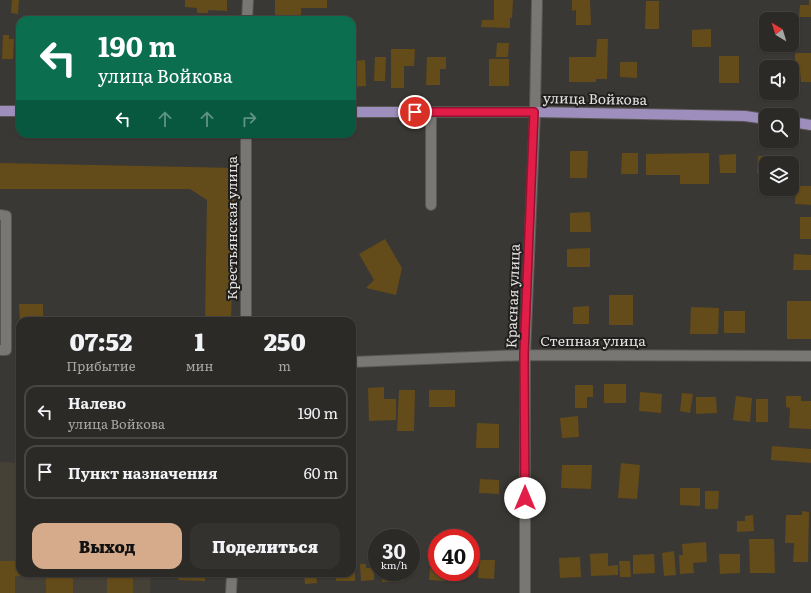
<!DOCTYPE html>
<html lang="ru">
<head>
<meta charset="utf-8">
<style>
	:root { --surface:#2c2a27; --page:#34322f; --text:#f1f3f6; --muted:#a6a7a7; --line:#484644; --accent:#d6ab8b }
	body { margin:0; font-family:Literata,serif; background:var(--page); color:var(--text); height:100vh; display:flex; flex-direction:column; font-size:15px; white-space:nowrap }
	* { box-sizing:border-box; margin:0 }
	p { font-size:13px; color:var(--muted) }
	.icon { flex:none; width:22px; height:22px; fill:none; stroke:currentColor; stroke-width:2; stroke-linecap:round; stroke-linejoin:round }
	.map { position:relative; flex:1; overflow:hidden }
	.details { position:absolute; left:16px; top:317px; width:340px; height:260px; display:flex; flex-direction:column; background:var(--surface); border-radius:12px; box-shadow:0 1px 3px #0004,0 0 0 1px var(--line) }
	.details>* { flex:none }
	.banner { position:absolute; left:16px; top:16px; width:340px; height:122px; border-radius:12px; box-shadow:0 1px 3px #0004,0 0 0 1px var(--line); background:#0b6e4f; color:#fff; overflow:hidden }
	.needle { width:26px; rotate:322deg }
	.tools { position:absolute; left:759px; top:12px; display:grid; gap:8px }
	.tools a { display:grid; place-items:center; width:40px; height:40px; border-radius:8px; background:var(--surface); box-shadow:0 1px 3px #0004,0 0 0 1px var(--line); font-size:20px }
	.speed { position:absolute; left:368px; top:529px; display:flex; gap:8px; font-size:20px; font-weight:700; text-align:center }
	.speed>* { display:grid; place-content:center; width:52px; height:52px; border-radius:50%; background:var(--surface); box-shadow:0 1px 3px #0004,0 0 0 1px var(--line); line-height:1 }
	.speed small { font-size:10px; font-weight:400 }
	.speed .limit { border:6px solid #d22; background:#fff; color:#111 }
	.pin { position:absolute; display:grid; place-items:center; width:34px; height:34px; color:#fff; margin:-17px; border:2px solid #fff; border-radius:50%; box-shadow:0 1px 4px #0007 }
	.me { position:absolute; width:44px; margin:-22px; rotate:0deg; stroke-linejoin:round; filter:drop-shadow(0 0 3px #0008) }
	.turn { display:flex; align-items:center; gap:14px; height:84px; padding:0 16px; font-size:18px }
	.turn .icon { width:52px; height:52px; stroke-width:2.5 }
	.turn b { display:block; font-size:28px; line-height:34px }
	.lanes { display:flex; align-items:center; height:38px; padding:0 16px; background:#0003; justify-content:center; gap:20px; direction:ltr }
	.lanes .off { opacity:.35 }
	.eta { display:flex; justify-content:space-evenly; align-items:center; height:68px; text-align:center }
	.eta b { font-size:24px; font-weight:800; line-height:28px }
	.action { display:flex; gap:8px; margin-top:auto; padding:8px 16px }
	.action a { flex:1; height:46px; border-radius:12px; background:var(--accent); color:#111; font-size:16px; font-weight:800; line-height:46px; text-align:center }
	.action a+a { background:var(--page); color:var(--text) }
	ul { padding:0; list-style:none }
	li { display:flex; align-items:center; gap:12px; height:54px; margin:0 8px 6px; padding:0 8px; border:2px solid var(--line); border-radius:12px }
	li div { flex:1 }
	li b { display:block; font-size:15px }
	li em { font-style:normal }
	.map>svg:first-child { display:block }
</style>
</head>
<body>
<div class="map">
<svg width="811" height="593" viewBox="0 0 811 593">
	<rect width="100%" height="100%" fill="#3a3834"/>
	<!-- built -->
	<path fill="#464137" d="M0 462 20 463V573H151L150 593H0Z"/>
	<!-- building -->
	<path fill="#644b1a" d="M12 0H19L18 14 11 13Z
		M185 0H227V11L208 10V13H197V8L185 7Z
		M275 0H327V8H301V16H275Z
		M494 0H513L512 18H510V28L481 27 482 20H494Z
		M572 0H590L591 25H576V10L572 11Z
		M809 0H811V17H799L800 5H809Z
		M646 1H659V29H645Z
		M711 29V47H692V30Z
		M3 35H9V39H14L13 59H2Z
		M597 39H608L607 79H596V82H569V57H596Z
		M497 43H509L508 57H496Z
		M391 49H415L414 66H404V88H391Z
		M795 53H811V82H801L800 71H795Z
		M719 56H739V83H719Z
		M375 57H386L385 81H374Z
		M427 57H446V69H440V85H426Z
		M489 59H509V86H489Z
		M365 60 366 86 352 87V61Z
		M620 62H637V78L620 77Z
		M570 151H588L587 178H570Z
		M622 153H638V174H621Z
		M709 153V184H680V175H646V154Z
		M736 154V173H720L719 155Z
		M758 156H780V163H766V173H757Z
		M0 163 235 168 231 321H205L207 200 190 189H0Z
		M796 186H811V205L795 204Z
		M590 212 591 232H570V213Z
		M800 217H811V239H800Z
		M385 239 402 268 396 295 366 288 374 280 359 254Z
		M590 248V267H567V249Z
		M794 254 811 255V270H793Z
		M609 295H633V325H609Z
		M787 301H811V339H787Z
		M19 304H43V321H20Z
		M589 306V324H573V307Z
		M691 307 719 308 718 334H690Z
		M724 311H745V333H724Z
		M604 384H626V403H604Z
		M575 385H593V397H587V408H575Z
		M384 387V399H396V420L369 421 368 388Z
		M399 390H415L414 431H397Z
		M429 390H455V407H429Z
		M640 392 662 394 661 413 639 411Z
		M682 393 693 394 690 413 680 411Z
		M736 396 752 398 750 422 733 420Z
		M786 396H801V401H811V429L789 428 790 408 786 407Z
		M696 397H716L717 413 696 414Z
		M756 399H768V422H756Z
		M578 416 579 437 562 438 560 418Z
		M477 423 499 424V448H476Z
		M772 446 811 449V463L771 460Z
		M621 463 640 465 637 499 618 498Z
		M562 465H592L591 489 561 488Z
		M480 479 499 480V494L479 493Z
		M680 488H700V506L680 505Z
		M705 491H719L718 509H705Z
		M802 511 809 512 808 562H793L794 543H785L786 515H802Z
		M753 515 754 531 737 532V521H745V516Z
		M18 535H20V573H133V593H107V576H73V593H46V576H15V593H0V561H18Z
		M749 539H774L775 573H750Z
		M706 542 707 562 693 563 694 573 680 574 679 555H683L682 544Z
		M674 551 676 575 664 576 662 553Z
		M608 553V566L618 565V575L591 576 590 554Z
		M654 554 655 573 633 574V555Z
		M719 554H740V573L720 574Z
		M580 557 581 577 560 578 559 558Z
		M352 560H355V581H336V573H352Z
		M431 560 437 561V572H446L445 581 429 580Z
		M479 560H495L494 579 478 578Z
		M619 561H630L631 577H620Z
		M360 564H366V568H374V580L361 581Z
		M382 572H403L404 581 382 582Z
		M179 573H205V581L178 580Z
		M304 573H316L317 583 305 584Z"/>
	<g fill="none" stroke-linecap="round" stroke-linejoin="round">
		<!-- minor casing -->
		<g stroke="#585653" stroke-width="12">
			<path id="minor" d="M247 20 248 0
				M431 112V205
				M246 134V321
				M0 215 6 216V350H0
				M352 362 525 355 811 356
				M231 593 232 573
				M525 593V355L535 112 537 0"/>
		</g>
		<!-- major casing -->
		<g stroke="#585653" stroke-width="12">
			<path id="major" d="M0 111H20
				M352 112H535L745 116 766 119
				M792 122 811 125"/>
		</g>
		<!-- minor -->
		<use href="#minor" stroke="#797773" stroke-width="10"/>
		<!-- major -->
		<use href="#major" stroke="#9e8ebd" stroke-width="10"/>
	</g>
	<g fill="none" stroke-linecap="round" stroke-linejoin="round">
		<!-- route casing -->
		<g stroke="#92132f" stroke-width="10">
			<path id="route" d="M415 112H534L524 355 525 498"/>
		</g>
		<!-- route -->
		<use href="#route" stroke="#e11d48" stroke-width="7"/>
	</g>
	<g text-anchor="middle" stroke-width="4" stroke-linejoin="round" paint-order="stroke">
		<!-- street labels -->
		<g font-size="14" fill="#e4e2e0" stroke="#201f1d">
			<text transform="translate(595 99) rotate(1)" y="5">улица Войкова</text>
			<text transform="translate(232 228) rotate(-90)" y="5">Крестьянская улица</text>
			<text transform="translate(513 296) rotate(-88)" y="5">Красная улица</text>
			<text x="593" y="346">Степная улица</text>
		</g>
	</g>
</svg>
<div class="tools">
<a><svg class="needle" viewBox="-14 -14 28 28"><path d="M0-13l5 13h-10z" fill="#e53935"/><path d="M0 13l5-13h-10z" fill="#a6a7a7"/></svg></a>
<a><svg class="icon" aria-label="sound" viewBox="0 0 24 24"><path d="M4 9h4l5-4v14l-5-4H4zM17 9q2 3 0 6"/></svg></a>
<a><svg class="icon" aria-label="search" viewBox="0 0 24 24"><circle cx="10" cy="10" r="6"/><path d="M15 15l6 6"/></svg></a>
<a><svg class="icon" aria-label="layers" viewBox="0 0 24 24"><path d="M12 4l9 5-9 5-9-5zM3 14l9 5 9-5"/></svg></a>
</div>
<div class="speed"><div>30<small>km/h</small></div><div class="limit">40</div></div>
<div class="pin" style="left:415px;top:112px;background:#d93025"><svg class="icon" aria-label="arrive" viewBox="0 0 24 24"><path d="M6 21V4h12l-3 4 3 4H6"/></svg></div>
<svg class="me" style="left:525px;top:498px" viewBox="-20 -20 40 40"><circle r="19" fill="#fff"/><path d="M0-13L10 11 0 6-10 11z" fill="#e11d48"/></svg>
<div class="banner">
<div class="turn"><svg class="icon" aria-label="left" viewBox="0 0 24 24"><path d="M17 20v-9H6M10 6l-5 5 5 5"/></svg><div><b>190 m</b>улица Войкова</div></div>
<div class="lanes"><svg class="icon" aria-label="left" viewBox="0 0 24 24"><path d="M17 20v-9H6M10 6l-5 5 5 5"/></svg><svg class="icon off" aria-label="ahead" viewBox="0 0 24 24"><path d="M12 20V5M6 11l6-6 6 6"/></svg><svg class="icon off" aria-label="ahead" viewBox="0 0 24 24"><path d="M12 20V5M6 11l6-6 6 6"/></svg><svg class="icon off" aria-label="right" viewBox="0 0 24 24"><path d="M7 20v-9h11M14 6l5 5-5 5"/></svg></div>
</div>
<section class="details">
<div class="eta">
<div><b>07:52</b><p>Прибытие</p></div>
<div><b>1</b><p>мин</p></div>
<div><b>250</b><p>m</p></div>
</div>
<ul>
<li><svg class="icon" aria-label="left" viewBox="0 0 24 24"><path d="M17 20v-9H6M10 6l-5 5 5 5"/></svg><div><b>Налево</b><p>улица Войкова</p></div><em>190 m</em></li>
<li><svg class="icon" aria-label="arrive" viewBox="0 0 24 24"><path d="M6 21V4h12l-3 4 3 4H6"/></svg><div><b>Пункт назначения</b></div><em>60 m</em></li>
</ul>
<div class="action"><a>Выход</a><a>Поделиться</a></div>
</section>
</div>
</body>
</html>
